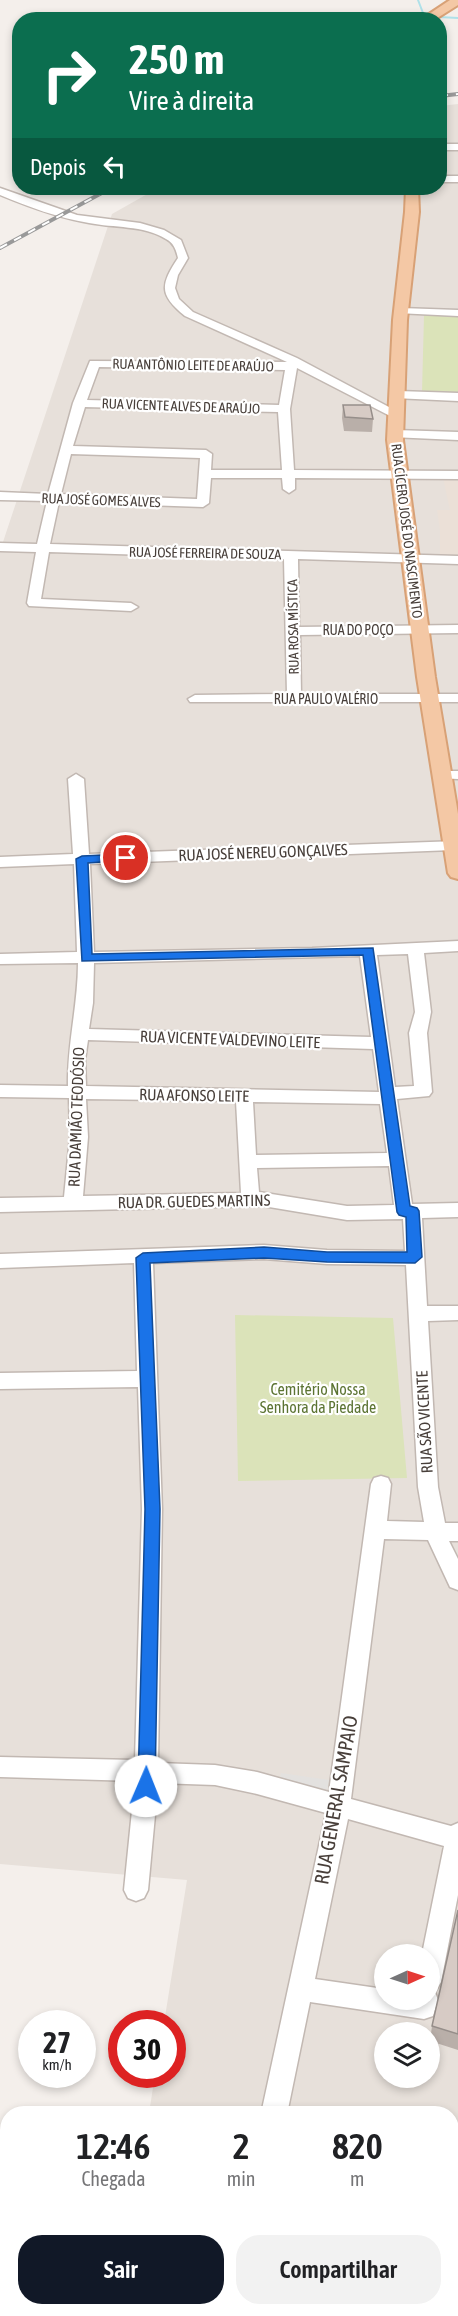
<!DOCTYPE html>
<html lang="pt">
<head>
<meta charset="utf-8">
<style>
	:root { --surface:#fff; --page:#f2f2f2; --text:#202124; --muted:#757577; --accent:#111827 }
	body { margin:0; font-family:"Asap Condensed",sans-serif; background:var(--page); color:var(--text); height:100vh; display:flex; flex-direction:column; font-size:22px; white-space:nowrap }
	* { box-sizing:border-box; margin:0 }
	p { font-size:20px; color:var(--muted) }
	.icon { flex:none; width:33px; height:33px; fill:none; stroke:currentColor; stroke-width:2; stroke-linecap:round; stroke-linejoin:round }
	.map { position:relative; flex:1; overflow:hidden }
	.side { position:absolute; left:0px; top:2106px; width:459px; height:210px; display:flex; flex-direction:column; background:var(--surface); border-radius:24px 24px 0 0; box-shadow:0 3px 9px #0003 }
	.side>* { flex:none }
	.guide { position:absolute; left:12px; top:12px; width:435px; height:183px; border-radius:24px; box-shadow:0 3px 9px #0003; background:#0b6e4f; color:#fff; overflow:hidden }
	.needle { width:39px; rotate:87deg }
	.controls { position:absolute; left:374px; top:1944px; display:grid; gap:12px }
	.controls a { display:grid; place-items:center; width:66px; height:66px; border-radius:50%; background:var(--surface); box-shadow:0 3px 9px #0003; font-size:30px }
	.speed { position:absolute; left:18px; top:2010px; display:flex; gap:12px; font-size:30px; font-weight:700; text-align:center }
	.speed>* { display:grid; place-content:center; width:78px; height:78px; border-radius:50%; background:var(--surface); box-shadow:0 3px 9px #0003; line-height:1 }
	.speed small { font-size:15px; font-weight:400 }
	.speed .limit { border:9px solid #d22; background:#fff; color:#111 }
	.pin { position:absolute; display:grid; place-items:center; width:51px; height:51px; color:#fff; margin:-26px; border:3px solid #fff; border-radius:50%; box-shadow:0 2px 6px #0007 }
	.me { position:absolute; width:66px; margin:-33px; rotate:1deg; stroke-linejoin:round; filter:drop-shadow(0 0 4px #0008) }
	.turn { display:flex; align-items:center; gap:21px; height:126px; padding:0 18px; font-size:27px }
	.turn .icon { width:78px; height:78px; stroke-width:2.5 }
	.turn b { display:block; font-size:42px; line-height:51px }
	.then { display:flex; align-items:center; height:57px; padding:0 18px; background:#0003; gap:12px; font-size:22px }
	.eta { display:flex; justify-content:space-evenly; align-items:center; height:102px; text-align:center }
	.eta b { font-size:36px; font-weight:600; line-height:42px }
	.button { display:flex; gap:12px; margin-top:auto; padding:12px 18px }
	.button a { flex:1; height:69px; border-radius:24px; background:var(--accent); color:#fff; font-size:24px; font-weight:600; line-height:69px; text-align:center }
	.button a+a { background:var(--page); color:var(--text) }
	.map>svg:first-child { display:block }
</style>
</head>
<body>
<div class="map">
<svg width="458" height="2316" viewBox="0 0 458 2316">
	<rect width="100%" height="100%" fill="#f4efeb"/>
	<!-- residential -->
	<path fill="#e7e0da" fill-rule="evenodd" d="M458 104V2316H0V2223H7L8 2308H452V2114L149 2113 155 2075 172 2074V2024L164 2023 187 1880 0 1864V551L112 214 158 188H440V106ZM384 1954H429V2000H384ZM384 2032H429V2078H384Z"/>
	<!-- education -->
	<path fill="#ebe0d7" d="M443 478H458V557H440V530L437 510H450Z"/>
	<!-- green -->
	<path fill="#dbe3b9" d="M424 315 458 316V394L422 392Z
		M235 1315 393 1318 407 1478 238 1481Z
		M458 2155V2316H438L439 2309 452 2308V2158Z"/>
	<!-- parking -->
	<path fill="#e3e1df" d="M281 1773 329 1780 326 1796 279 1783Z"/>
	<g fill="none" stroke-linecap="round" stroke-linejoin="round">
		<!-- stream-far1 -->
		<path stroke="#afe1e9" stroke-width="2" d="M418 0 423 13
			M439 17 458 18"/>
		<!-- stream -->
		<path stroke="#afe1e9" stroke-width="6" d="M0 2202 8 2213
			M49 2308 52 2316"/>
		<!-- minor casing -->
		<g stroke="#c2b8b2" stroke-width="3">
			<path id="minor" d="M440 144H458V150H440Z
				M440 176H458V182H440Z
				M0 188 77 215 140 223 164 230 181 240 188 258 178 275 175 288 179 299 193 312 297 358 402 414 400 417H392L297 368 290 409 294 470 458 471V479L295 478V489L289 493 283 489 282 478H211L209 503 203 507 59 502 50 544 458 556V564L298 559 299 627 458 625V633L300 635 301 694H458V702H190L188 699 195 695 287 694 284 559 49 552 41 599 131 603 138 607 131 611 29 606 27 603 36 552 0 551V543L37 544 47 501 0 500V492L48 494 73 403 90 361 287 362 185 316C159 295 160 285 178 258 176 250 174 243 166 239 143 225 114 228 89 223 58 218 29 207 0 195ZM99 367 285 370 279 405 87 400ZM85 407 278 412 282 470H211L212 454 206 450 73 446ZM71 454 200 458 197 499 61 494Z
				M401 308 458 310V316L397 313V309Z
				M398 391 458 393V401L394 398 392 395Z
				M395 430 458 432V440L391 437V431Z
				M441 771H458V779L436 778 434 775 436 772Z
				M76 774 84 779 89 854 458 841V849L453 850 90 864 94 952 312 948 458 941V951L424 953 431 1012 427 1033 432 1092 429 1096 397 1099 412 1204 458 1203V1217L422 1218 427 1306H458V1320L428 1321 438 1487 445 1523H458V1541H449L458 1559V1590L450 1587 428 1540 384 1539 351 1799 451 1826 458 1823V1895L441 1982 435 1992 438 2000 433 2016 424 2019 310 2002 287 2114H261L326 1813 257 1794 215 1785 158 1783 148 1890 144 1898 136 1901 128 1898 124 1890 135 1781 0 1777V1757L135 1760 142 1509 138 1387 0 1389V1373L137 1371 134 1263 0 1268V1254L264 1245 327 1250 405 1251 403 1219 347 1220 263 1206 0 1212V1198L64 1197 70 1137 69 1098 0 1097V1085L68 1086C67 1044 78 1005 78 963L0 964V954L77 952 74 864 0 867V857L73 854 68 779ZM408 954 415 1012 409 1033 414 1086 395 1087 377 955ZM360 956 371 1037 89 1029 93 1003 94 963ZM88 1040 373 1049 379 1092 86 1086 85 1060ZM86 1099 236 1101 241 1193 83 1196 88 1137ZM253 1102 380 1104 387 1153 256 1155ZM389 1166 394 1205 347 1206 259 1192 257 1168ZM264 1259 327 1264 406 1265 418 1487 424 1522 387 1521 391 1484 388 1478 381 1476 374 1478 371 1484 329 1792 257 1772 215 1765 158 1763 162 1509 153 1263ZM348 1819 444 1846 422 1954H429V2000H384V1989L315 1979Z
				M458 2130V2156L452 2157V2131Z
				M220 2308H247L246 2316H218Z
				M410 2308H438V2316H410Z"/>
		</g>
		<!-- major casing -->
		<g stroke="#d8a176" stroke-width="4">
			<path id="major" d="M450 0H458V5L434 20H420Z
				M406 188H418L419 212 407 320 403 440 435 677 458 814V879L451 877 448 873 417 677 387 440 393 320 405 212Z"/>
		</g>
		<!-- minor -->
		<use href="#minor" fill="#fff" fill-rule="evenodd"/>
		<!-- major -->
		<use href="#major" fill="#f4c8a5" fill-rule="evenodd"/>
		<!-- rail casing -->
		<g stroke="#999" stroke-width="4">
			<path id="rail" d="M440 96 458 94
				M0 248 111 188"/>
		</g>
		<!-- rail -->
		<use href="#rail" stroke="#fff" stroke-width="2" stroke-dasharray="8" stroke-linecap="butt"/>
	</g>
	<!-- wall -->
	<path fill="#b9afa9" d="M343 405 373 419 372 432 344 431 342 418Z
		M458 1910V2050L430 2041 432 2026Z"/>
	<!-- building -->
	<path fill="#d7cbc5" stroke="#968e8a" stroke-width="1.5" d="M343 405H370L373 419 345 417Z
		M458 1910V2034L432 2026Z"/>
	<!-- route -->
	<path fill="#1a73e8" stroke="#114b97" stroke-width="1.5" d="M126 854 132 858 130 860 88 863 92 954 373 948 410 1206 417 1208 419 1211 422 1257 415 1263 327 1262 264 1258 150 1263 160 1509 155 1786 153 1792 146 1794 140 1792 138 1786 145 1509 136 1258 143 1253 264 1247 327 1252H407L406 1217 399 1215 397 1212 363 955 82 961 76 859 82 856Z"/>
	<g text-anchor="middle" stroke-width="4.5" stroke-linejoin="round" paint-order="stroke">
		<!-- far-street labels -->
		<g font-size="14" fill="#483f3a" stroke="#fff">
			<text transform="translate(193 365) rotate(1)" y="5">RUA ANTÔNIO LEITE DE ARAÚJO</text>
			<text transform="translate(181 406) rotate(2)" y="5">RUA VICENTE ALVES DE ARAÚJO</text>
			<text transform="translate(101 500) rotate(2)" y="5">RUA JOSÉ GOMES ALVES</text>
			<text transform="translate(407 531) rotate(83)" y="5">RUA CÍCERO JOSÉ DO NASCIMENTO</text>
			<text transform="translate(205 553) rotate(1)" y="5">RUA JOSÉ FERREIRA DE SOUZA</text>
			<text transform="translate(293 627) rotate(-91)" y="5">RUA ROSA MÍSTICA</text>
			<text x="358" y="635">RUA DO POÇO</text>
			<text x="326" y="704">RUA PAULO VALÉRIO</text>
		</g>
		<!-- street labels -->
		<g font-size="16" fill="#483f3a" stroke="#fff">
			<text transform="translate(263 852) rotate(-2)" y="6">RUA JOSÉ NEREU GONÇALVES</text>
			<text transform="translate(230 1039) rotate(2)" y="6">RUA VICENTE VALDEVINO LEITE</text>
			<text transform="translate(194 1095) rotate(1)" y="6">RUA AFONSO LEITE</text>
			<text transform="translate(76 1117) rotate(-88)" y="6">RUA DAMIÃO TEODÓSIO</text>
			<text transform="translate(194 1201) rotate(-1)" y="6">RUA DR. GUEDES MARTINS</text>
			<text transform="translate(424 1422) rotate(-93)" y="6">RUA SÃO VICENTE</text>
		</g>
		<!-- park labels -->
		<g font-size="16" fill="#5c7433" stroke="#fff">
			<text x="318" y="1395">Cemitério Nossa<tspan x="318" dy="18">Senhora da Piedade</tspan></text>
		</g>
		<!-- near-street labels -->
		<g font-size="20" fill="#483f3a" stroke="#fff">
			<text transform="translate(336 1800) rotate(-80)" y="7">RUA GENERAL SAMPAIO</text>
		</g>
	</g>
</svg>
<div class="controls">
<a><svg class="needle" viewBox="-14 -14 28 28"><path d="M0-13l5 13h-10z" fill="#e53935"/><path d="M0 13l5-13h-10z" fill="#757577"/></svg></a>
<a><svg class="icon" aria-label="layers" viewBox="0 0 24 24"><path d="M12 4l9 5-9 5-9-5zM3 14l9 5 9-5"/></svg></a>
</div>
<div class="speed"><div>27<small>km/h</small></div><div class="limit">30</div></div>
<div class="pin" style="left:126px;top:858px;background:#d93025"><svg class="icon" aria-label="arrive" viewBox="0 0 24 24"><path d="M6 21V4h12l-3 4 3 4H6"/></svg></div>
<svg class="me" style="left:146px;top:1786px" viewBox="-20 -20 40 40"><circle r="19" fill="#fff"/><path d="M0-13L10 11 0 6-10 11z" fill="#1a73e8"/></svg>
<div class="guide">
<div class="turn"><svg class="icon" aria-label="right" viewBox="0 0 24 24"><path d="M7 20v-9h11M14 6l5 5-5 5"/></svg><div><b>250 m</b>Vire à direita</div></div>
<div class="then">Depois<svg class="icon" aria-label="left" viewBox="0 0 24 24"><path d="M17 20v-9H6M10 6l-5 5 5 5"/></svg></div>
</div>
<section class="side">
<div class="eta">
<div><b>12:46</b><p>Chegada</p></div>
<div><b>2</b><p>min</p></div>
<div><b>820</b><p>m</p></div>
</div>
<div class="button"><a>Sair</a><a>Compartilhar</a></div>
</section>
</div>
</body>
</html>
